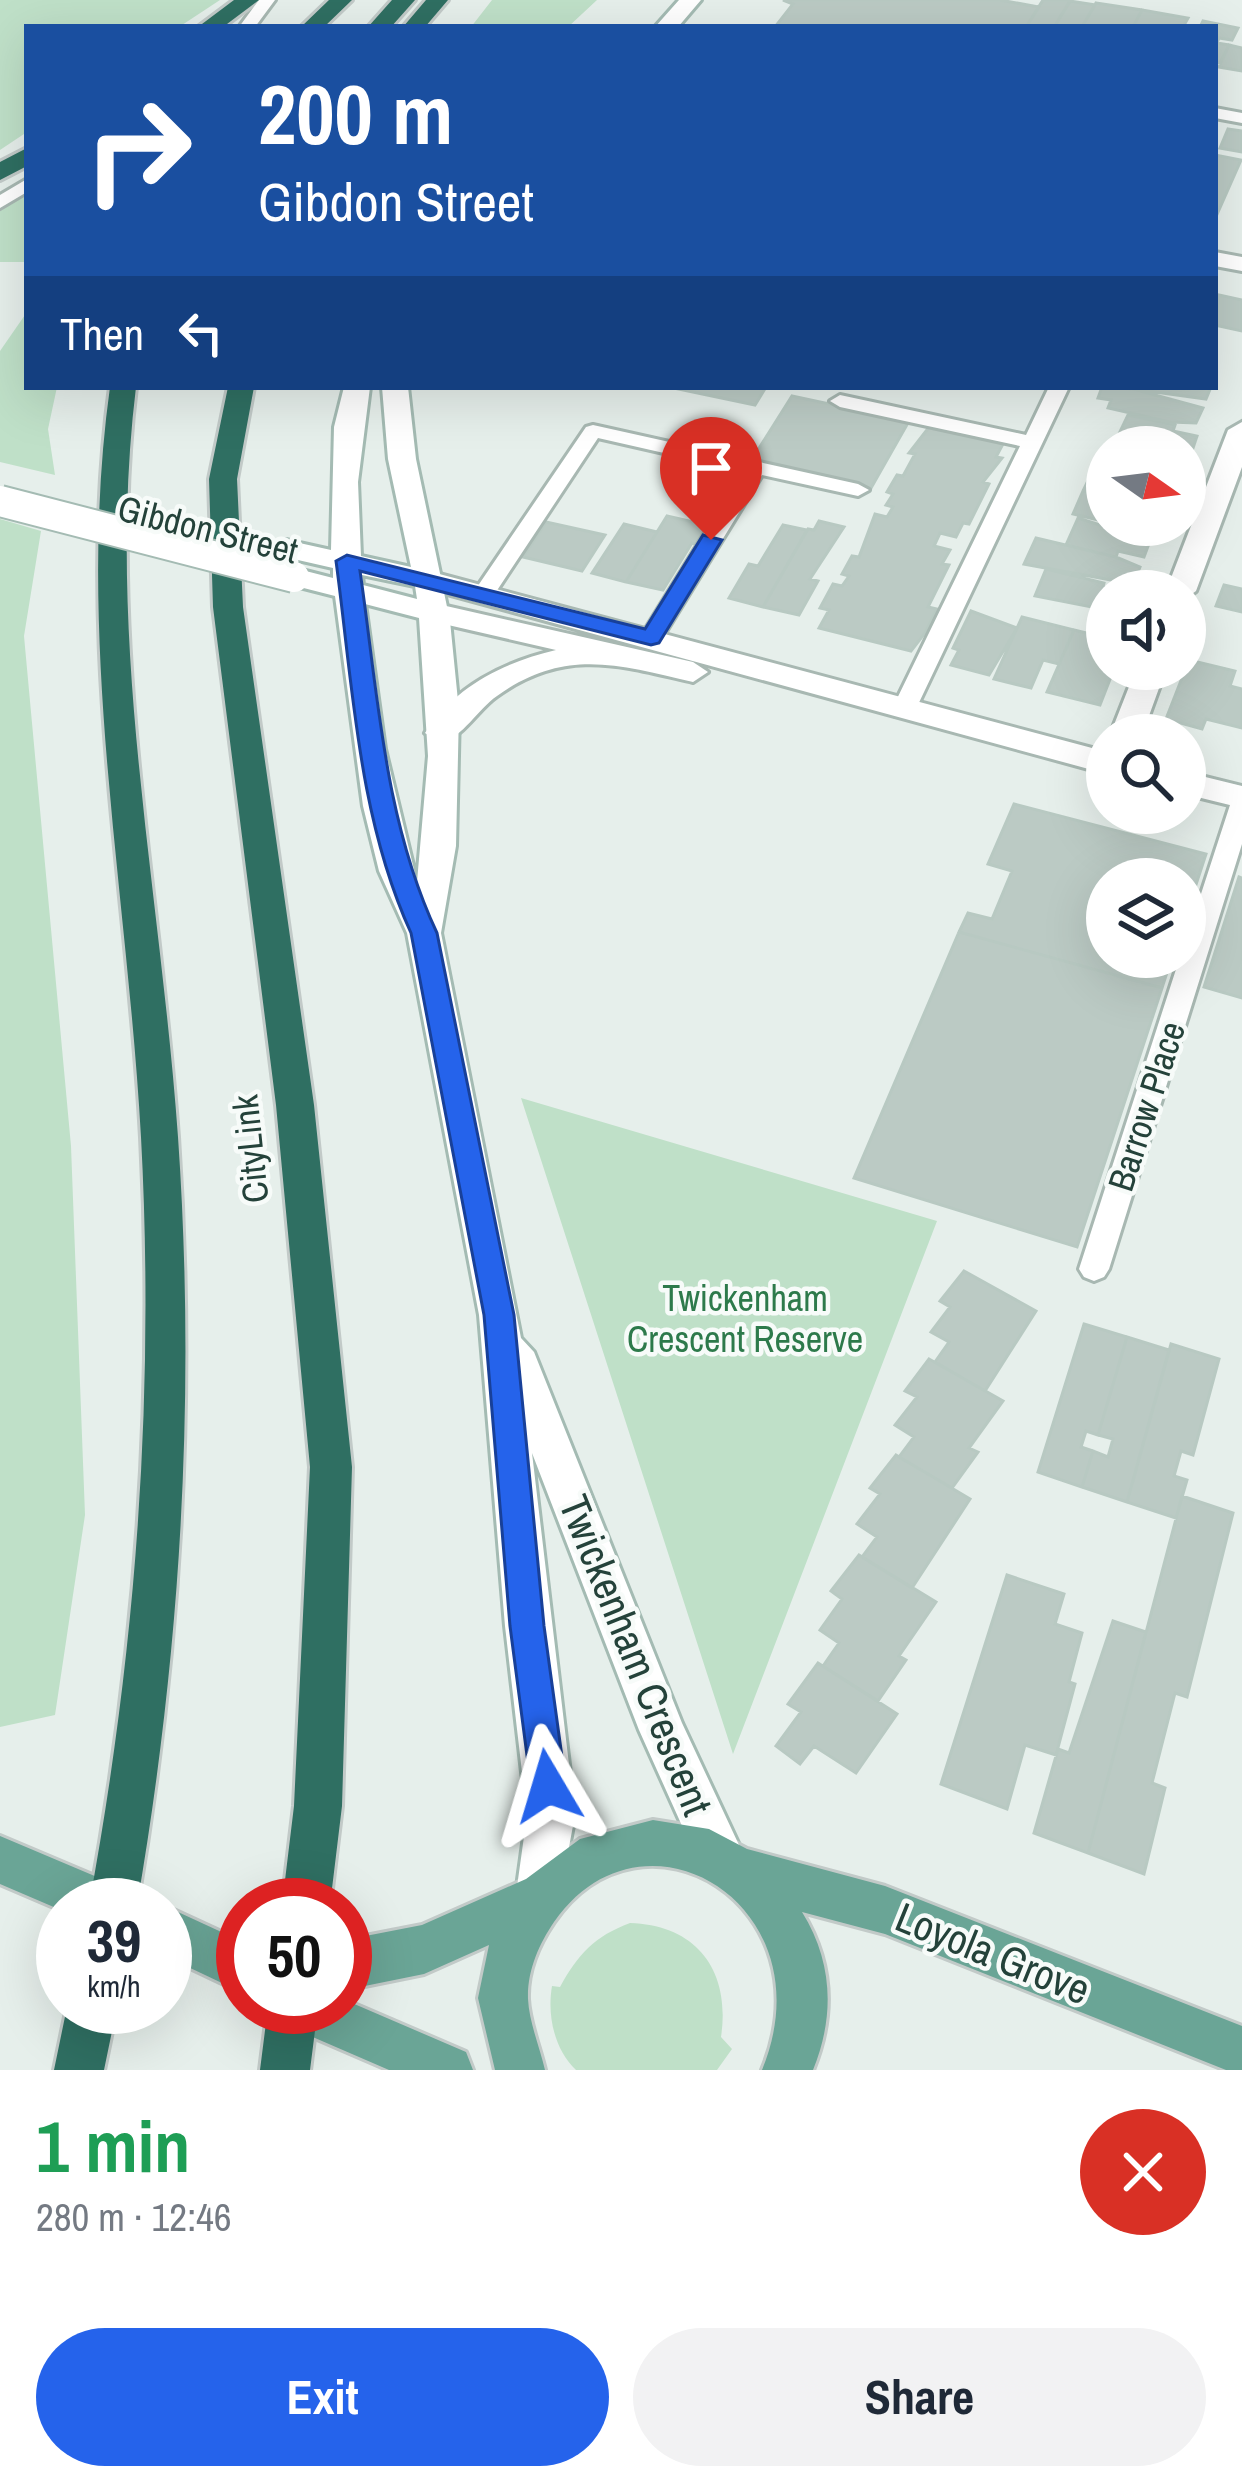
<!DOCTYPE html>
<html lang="en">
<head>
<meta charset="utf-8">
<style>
	:root { --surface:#fff; --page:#f2f2f3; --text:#1f2937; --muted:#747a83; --accent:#2563eb }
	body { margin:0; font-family:"Archivo Narrow",sans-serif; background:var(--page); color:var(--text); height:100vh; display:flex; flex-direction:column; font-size:45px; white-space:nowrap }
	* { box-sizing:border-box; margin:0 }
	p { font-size:39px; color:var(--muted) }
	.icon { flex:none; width:66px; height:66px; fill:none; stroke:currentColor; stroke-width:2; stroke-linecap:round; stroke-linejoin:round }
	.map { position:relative; height:2070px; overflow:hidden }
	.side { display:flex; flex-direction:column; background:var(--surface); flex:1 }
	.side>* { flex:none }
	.banner { position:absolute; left:24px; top:24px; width:1194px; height:366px; border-radius:0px; box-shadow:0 12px 48px #0002; background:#1a4fa0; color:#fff; overflow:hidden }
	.needle { width:78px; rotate:104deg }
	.fabs { position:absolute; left:1086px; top:426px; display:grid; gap:24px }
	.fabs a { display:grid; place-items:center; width:120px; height:120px; border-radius:50%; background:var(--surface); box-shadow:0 12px 48px #0002; font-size:60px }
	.speed { position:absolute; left:36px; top:1878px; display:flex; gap:24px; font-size:60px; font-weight:700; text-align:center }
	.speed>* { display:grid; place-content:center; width:156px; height:156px; border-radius:50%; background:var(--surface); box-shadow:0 12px 48px #0002; line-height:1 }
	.speed small { font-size:30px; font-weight:400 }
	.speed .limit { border:18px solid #d22; background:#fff; color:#111 }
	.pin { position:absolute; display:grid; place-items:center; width:102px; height:102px; color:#fff; margin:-123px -51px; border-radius:50% 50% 50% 0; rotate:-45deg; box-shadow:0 0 12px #0007 }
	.pin .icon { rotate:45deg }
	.me { position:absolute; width:132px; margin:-66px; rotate:353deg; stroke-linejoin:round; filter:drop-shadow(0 0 9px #0008) }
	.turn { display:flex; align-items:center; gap:42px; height:252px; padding:0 36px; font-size:54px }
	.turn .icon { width:156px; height:156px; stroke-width:2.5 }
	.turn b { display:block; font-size:84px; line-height:102px }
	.then { display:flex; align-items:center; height:114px; padding:0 36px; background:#0003; gap:24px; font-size:45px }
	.round { display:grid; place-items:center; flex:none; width:126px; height:126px; border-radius:63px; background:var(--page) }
	.summary { display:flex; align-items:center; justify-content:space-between; height:204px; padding:0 36px }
	h1 { font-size:72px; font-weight:700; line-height:90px; color:#1e9e55 }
	.button { display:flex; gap:24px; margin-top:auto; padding:24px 36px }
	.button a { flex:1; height:138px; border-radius:72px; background:var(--accent); color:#fff; font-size:48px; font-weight:700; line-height:138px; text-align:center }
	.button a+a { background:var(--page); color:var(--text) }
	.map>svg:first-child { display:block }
</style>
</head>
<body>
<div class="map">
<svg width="1242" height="2070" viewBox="0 0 1242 2070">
	<rect width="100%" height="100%" fill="#e6efeb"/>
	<!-- green -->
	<path fill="#bfe0c8" d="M0 0H220L179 27H27V132L0 150Z
		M492 0H597L568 27H471Z
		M27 192V262H0V211Z
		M27 312V387H57L48 429 55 475 0 462V351Z
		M0 519 41 531 24 636 71 1146 85 1515 55 1715 0 1727Z
		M521 1098 937 1221 733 1754Z
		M630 1923C697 1925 731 1971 721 2037L732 2049 717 2070H576C554 2049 547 2015 552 1986L560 1987C578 1954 595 1936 630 1923Z"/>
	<!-- building -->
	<path fill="#bbcac4" stroke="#b8c9c2" stroke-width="3" d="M1000 0 1039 7 1026 27H775L793 4 783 0Z
		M1043 0H1071L1054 27H1026Z
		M1070 1 1095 5 1082 27H1054Z
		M1096 3 1142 10 1133 27H1082Z
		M1142 10 1188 18 1183 27H1133Z
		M1203 21 1238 28 1232 40 1219 38 1217 43 1229 45 1220 63 1215 62V27H1200Z
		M1229 45 1242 48V71L1219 67Z
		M1228 129 1242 131V152L1220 148Z
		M1215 155 1241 160 1215 219Z
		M1219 295 1242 300V331L1215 325Z
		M669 387H766L755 405Z
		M1102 387 1133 389 1203 408 1196 423 1170 422 1108 408 1111 400 1098 398Z
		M1211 387 1206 399 1133 389V387Z
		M792 396 909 421 871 488 751 461Z
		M1128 415 1175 425 1173 431 1197 436 1192 451 1116 440Z
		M930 426 1004 442 996 457 1002 458 983 482 989 484 969 524 963 523 956 537 940 533 934 546 950 550 942 564 949 565 928 607 937 609 925 633 911 651 819 628 829 610 820 608 833 584 842 586 849 576 842 574 852 556 859 557 875 514 887 517 893 507 886 505 893 494 887 492 897 475 903 476 915 454 909 453Z
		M1096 464 1107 467V494L1084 489Z
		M1083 491 1107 496V522L1073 514Z
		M667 516 711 526 700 545 692 543 663 590 626 582Z
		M1078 518 1150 541 1144 557 1118 551 1116 557 1066 545Z
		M819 521 844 527 810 579 818 581 799 615 763 607 808 529 814 530Z
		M546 522 605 535 582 571 523 557Z
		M624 524 657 532 626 582 592 573Z
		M783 525 807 530 763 607 729 598 749 564 758 566Z
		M1036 538 1116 557 1140 567 1133 584 1024 564Z
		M1046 569 1104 583 1103 587 1122 591H1107V610L1035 596Z
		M1224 585 1242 589V612L1216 606Z
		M971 611 1017 628 989 675 951 665 959 650 953 648Z
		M1022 617 1074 630 1059 664 1043 660 1031 688 994 679Z
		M1074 630 1107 638V669H1114L1100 705 1047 692Z
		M1189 660 1235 671 1230 686 1242 689V728L1206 719 1202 729 1166 719Z
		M1014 804 1206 854 1185 918V879H1107V957H1172L1162 988 959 932 968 913 992 919 1012 871 988 864Z
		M1239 877 1242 878V998L1204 987Z
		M959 932 1162 988 1077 1247 854 1178Z
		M964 1271 1036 1311 985 1391 935 1362 949 1342 931 1332 950 1307 940 1301Z
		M1084 1324 1127 1337 1098 1435 1086 1431 1081 1447 1093 1451 1082 1487 1038 1472Z
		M1127 1337 1169 1350 1127 1502 1082 1487 1093 1451 1108 1457 1113 1439 1098 1435Z
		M1171 1344 1219 1359 1193 1455 1181 1451 1174 1476 1187 1480 1176 1518 1127 1502Z
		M929 1359 1003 1401 969 1448 978 1452 952 1488 899 1457 914 1437 895 1425 917 1397 905 1391Z
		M896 1455 970 1499 912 1588 862 1557 877 1537 857 1524 880 1494 870 1488Z
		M1182 1496 1233 1513 1187 1697 1175 1693 1152 1783 1165 1788 1144 1874 1088 1853Z
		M859 1555 936 1602 899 1656 906 1660 878 1701 823 1666 839 1643 820 1630 842 1599 831 1591Z
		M1007 1575 1064 1594 1055 1624 1082 1633 1069 1682 1075 1684 1056 1755 1025 1745 1007 1809 941 1784Z
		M1113 1621 1146 1632 1088 1853 1034 1833 1058 1749 1069 1753Z
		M818 1663 897 1714 856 1773 814 1746 800 1764 776 1746 801 1712 788 1704Z"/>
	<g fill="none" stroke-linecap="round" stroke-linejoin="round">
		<!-- lane casing -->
		<g stroke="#a8b8b2" stroke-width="6">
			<path id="lane" d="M259 0H275L255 27H239Z
				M1215 108 1242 113V123L1215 118Z
				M27 179V192L0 208V195Z
				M1049 387H1069L915 711 911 716H895L891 711 1020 446 840 407 830 401 840 395 1026 435Z
				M593 425 858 484 869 490 858 496 762 475 662 638 651 645 640 638 743 471 598 438 492 598H476L473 593 586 427Z
				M1242 797V844L1109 1269 1104 1277 1094 1281 1084 1277 1079 1269 1180 957H1185V943L1230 805Z"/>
		</g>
		<!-- street casing -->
		<g stroke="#a8b8b2" stroke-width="6">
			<path id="street" d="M1215 252 1242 257V271L1215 266Z
				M1242 422V467L1196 591 1185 599V591H1166L1228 430Z
				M428 571 1107 752V774L418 586 413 580 418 574Z
				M433 603 693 662 708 672 693 682C619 665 565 647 497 696 478 709 463 737 441 743L425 733C456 686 502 663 556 650L422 619 418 612 422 605Z
				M1136 669H1166L1142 735H1110Z
				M1185 772 1242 786V808L1185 794Z"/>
		</g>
		<!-- secondary casing -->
		<g stroke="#a4bbb3" stroke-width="6">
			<path id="secondary" d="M679 0H701L678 27H655Z
				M344 387H370L358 482 361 556 411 567 388 459 382 387H408L416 459 450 621 459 711 456 846 441 933 521 1338 534 1352 682 1723 746 1860 739 1877 722 1884 705 1877 639 1730 532 1453 575 1815 557 1911 540 1918 523 1911 516 1894 527 1815 505 1626 479 1315 407 933 379 871 363 806 335 596 284 583 279 577 294 568 333 578V568L276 555 271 549 286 540 331 550 334 427ZM362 575 415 586 417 599 363 585ZM365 604 419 618 428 756 417 882 385 749Z"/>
		</g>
		<!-- primary casing -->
		<g stroke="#c2cac8" stroke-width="6">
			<path id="primary" d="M653 1820 709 1829 747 1849 885 1886 1242 2026V2070H1226L885 1934 802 1912C833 1962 835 2016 813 2070H762C830 1905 643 1793 554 1922 539 1944 527 1971 528 1999 529 2022 540 2048 545 2070H495L478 1998 489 1945 424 1974 345 1990V1940L422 1925 526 1879 580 1839Z
				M0 1836 123 1888 130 1905H63V1911L0 1884Z
				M165 1906 243 1942V1993L165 1956Z
				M345 2000 466 2052 473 2070H389L285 2025 278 2007H345Z"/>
		</g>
		<!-- highway casing -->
		<g stroke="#c2cac8" stroke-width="6">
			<path id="highway" d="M234 0H259L223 27H198Z
				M329 0H352L324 27H301Z
				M392 0H415L391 27H368Z
				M426 0H448L425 27H403Z
				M27 148V166L0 180V162Z
				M110 387H136C105 640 160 885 178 1137 196 1395 181 1650 137 1905H89C136 1651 155 1396 141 1137 127 886 75 639 110 387Z
				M228 387H254L237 479 243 607 314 1105 352 1467 342 1806 330 1905H282L294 1806 310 1467 276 1105 213 607 209 479Z
				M67 2007H117L104 2070H54Z
				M268 2007H318L310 2070H260Z"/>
		</g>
		<!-- lane -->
		<use href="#lane" fill="#fff" fill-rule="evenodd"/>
		<!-- street -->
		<use href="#street" fill="#fff" fill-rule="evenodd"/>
		<!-- secondary -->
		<use href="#secondary" fill="#fff" fill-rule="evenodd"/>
		<!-- primary -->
		<use href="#primary" fill="#6aa596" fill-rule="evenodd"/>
		<!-- highway -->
		<use href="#highway" fill="#2f6f62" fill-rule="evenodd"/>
		<!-- secondary-bridge casing -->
		<g stroke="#a4bbb3" stroke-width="34" stroke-linecap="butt">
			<path id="secondary-bridge" d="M0 501 294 577"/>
		</g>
		<!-- secondary-bridge -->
		<use href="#secondary-bridge" stroke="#fff" stroke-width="30"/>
	</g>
	<!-- route -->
	<path fill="#2563eb" stroke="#184099" stroke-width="3" d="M703 535 722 540 659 643 651 645 360 571C378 694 384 820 437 933L514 1315 544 1626 566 1786 561 1798 548 1803 536 1798 531 1786 510 1626 484 1315 411 933C358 817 353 687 336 561L347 555 645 629Z"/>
	<g text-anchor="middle" stroke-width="9" stroke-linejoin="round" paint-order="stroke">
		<!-- street labels -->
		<g font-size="36" fill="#24423a" stroke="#f7fbf9">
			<text transform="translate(208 529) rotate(14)" y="13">Gibdon Street</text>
			<text transform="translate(1146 1106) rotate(-72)" y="13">Barrow Place</text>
			<text transform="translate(250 1149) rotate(-96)" y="13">CityLink</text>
		</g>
		<!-- park labels -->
		<g font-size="36" fill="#2d7a4b" stroke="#f7fbf9">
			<text x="745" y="1311">Twickenham<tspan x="745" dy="41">Crescent Reserve</tspan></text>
		</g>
		<!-- near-street labels -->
		<g font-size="42" fill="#24423a" stroke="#f7fbf9">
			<text transform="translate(636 1655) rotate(68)" y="15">Twickenham Crescent</text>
			<text transform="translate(993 1953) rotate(22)" y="15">Loyola Grove</text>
		</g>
	</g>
</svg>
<div class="fabs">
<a><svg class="needle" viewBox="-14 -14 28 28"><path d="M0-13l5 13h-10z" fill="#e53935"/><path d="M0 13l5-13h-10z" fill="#747a83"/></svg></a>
<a><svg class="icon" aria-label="sound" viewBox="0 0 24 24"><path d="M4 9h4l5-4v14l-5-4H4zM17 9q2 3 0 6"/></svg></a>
<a><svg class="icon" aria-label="search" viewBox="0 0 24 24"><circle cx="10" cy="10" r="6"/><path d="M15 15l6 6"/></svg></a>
<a><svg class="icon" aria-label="layers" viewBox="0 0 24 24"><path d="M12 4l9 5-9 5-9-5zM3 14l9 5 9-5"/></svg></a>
</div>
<div class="speed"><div>39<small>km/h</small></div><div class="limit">50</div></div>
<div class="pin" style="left:711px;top:540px;background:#d93025"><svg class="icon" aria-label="arrive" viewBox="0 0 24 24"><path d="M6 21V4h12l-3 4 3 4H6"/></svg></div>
<svg class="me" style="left:548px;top:1786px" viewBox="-20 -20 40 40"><path d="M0-17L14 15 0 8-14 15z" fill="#2563eb" stroke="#fff" stroke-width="4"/></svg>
<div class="banner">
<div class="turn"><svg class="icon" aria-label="right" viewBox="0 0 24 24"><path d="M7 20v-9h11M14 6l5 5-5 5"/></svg><div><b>200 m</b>Gibdon Street</div></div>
<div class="then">Then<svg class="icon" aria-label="left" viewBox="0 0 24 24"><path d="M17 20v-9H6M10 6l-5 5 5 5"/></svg></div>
</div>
</div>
<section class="side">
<div class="summary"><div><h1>1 min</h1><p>280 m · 12:46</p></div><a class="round" style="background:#d93025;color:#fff"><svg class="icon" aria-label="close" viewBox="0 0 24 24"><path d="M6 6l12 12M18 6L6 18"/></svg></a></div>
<div class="button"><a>Exit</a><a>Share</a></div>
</section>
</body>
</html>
